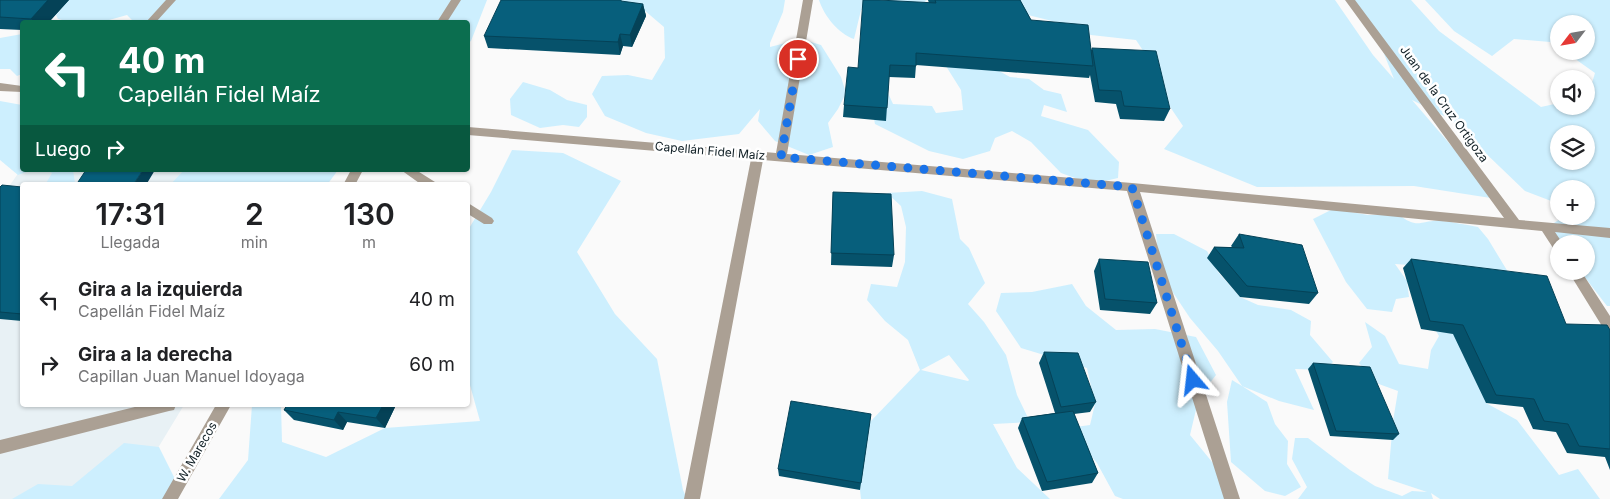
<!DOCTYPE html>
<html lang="es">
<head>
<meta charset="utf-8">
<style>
	:root { --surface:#fff; --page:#f2f2f2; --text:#202124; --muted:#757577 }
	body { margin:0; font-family:Inter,sans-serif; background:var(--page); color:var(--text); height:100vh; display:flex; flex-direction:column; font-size:19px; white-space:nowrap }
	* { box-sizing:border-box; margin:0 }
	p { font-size:16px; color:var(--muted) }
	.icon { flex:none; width:28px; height:28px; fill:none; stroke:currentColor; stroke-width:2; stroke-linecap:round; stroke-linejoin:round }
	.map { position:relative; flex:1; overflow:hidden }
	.sheet { position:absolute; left:20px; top:182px; width:450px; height:225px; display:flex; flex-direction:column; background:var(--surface); border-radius:5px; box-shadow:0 1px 4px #0004 }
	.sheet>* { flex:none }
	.hud { position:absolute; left:20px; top:20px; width:450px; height:152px; border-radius:5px; box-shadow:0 1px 4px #0004; background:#0b6e4f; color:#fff; overflow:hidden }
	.needle { width:32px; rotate:239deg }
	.controls { position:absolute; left:1550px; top:15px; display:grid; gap:10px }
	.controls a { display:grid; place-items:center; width:45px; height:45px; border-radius:50%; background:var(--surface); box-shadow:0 1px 4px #0004; font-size:25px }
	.pin { position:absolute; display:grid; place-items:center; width:42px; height:42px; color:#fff; margin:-21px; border:2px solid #fff; border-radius:50%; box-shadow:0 1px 5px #0007 }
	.me { position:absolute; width:55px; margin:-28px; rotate:343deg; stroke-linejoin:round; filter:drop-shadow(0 0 4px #0008) }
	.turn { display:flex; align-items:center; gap:18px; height:105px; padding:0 15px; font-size:22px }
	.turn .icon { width:65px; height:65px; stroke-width:2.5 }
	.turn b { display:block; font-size:35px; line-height:42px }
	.then { display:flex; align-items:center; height:48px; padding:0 15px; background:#0003; gap:10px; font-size:19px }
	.eta { display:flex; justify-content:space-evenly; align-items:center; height:85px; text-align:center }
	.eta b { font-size:30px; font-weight:600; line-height:35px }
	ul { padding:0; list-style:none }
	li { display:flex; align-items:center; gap:15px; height:65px; padding:0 15px }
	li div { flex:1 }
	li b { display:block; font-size:19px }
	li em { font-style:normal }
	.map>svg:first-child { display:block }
</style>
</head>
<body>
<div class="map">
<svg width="1610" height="499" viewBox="0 0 1610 499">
	<rect width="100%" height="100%" fill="#fafafa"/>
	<!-- built -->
	<path fill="#e8f1f5" d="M22 168V170H325L316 185H22V405H184L127 499H0V199Z"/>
	<!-- green -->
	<path fill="#cdeffe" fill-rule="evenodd" d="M69 0H487L471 41 468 43V22H134L127 15 102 22H71L58 19 56 15Z
		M582 0H785L783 12 770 43V47L801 39 821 45 841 77 846 93 838 109 828 123 833 147 809 155 775 141 758 121 760 109 739 134 682 141 646 133 605 116 592 94 602 76 628 75 652 80 665 58 664 27 644 10Z
		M819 0H927L925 1 931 14 990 66 1010 77 1029 79 1044 90 1061 94 1067 112 1044 105 1041 116 1088 130 1119 162 1118 178 1092 184 1061 173 1031 142 1012 131 995 138 990 151 963 159 929 151 875 124 872 109 888 93 893 104 932 106 936 113 963 110 961 90 939 55 879 10H861L854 39C839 34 824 16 819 0Z
		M1016 0H1335L1373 55 1394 79 1377 36 1350 0H1411L1439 31 1541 107 1559 103V106H1586V97L1588 96 1595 73 1564 51H1586V24H1559V48L1550 42 1514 39 1492 56 1454 31 1425 0H1610V306H1607L1580 271H1586V244H1559L1546 228 1565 216H1586V189H1559V204L1525 191 1450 119 1412 100 1497 199 1414 186 1257 187 1164 149 1183 126 1156 86 1148 58 1136 40 1091 35 1056 22 1024 14ZM1559 134H1586V161H1559Z
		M22 34V74L17 76 10 69H0V38Z
		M523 82 550 90 567 100 587 105V117L579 127 563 125 540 128 511 115 510 99Z
		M0 101 22 105V170H32L18 175 0 160Z
		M512 150 563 153 621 181 577 252 615 314 657 359 683 490 687 499H219L248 460 252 405H281L282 442 326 457 385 428 480 421 468 378V230L491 192Z
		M46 170H73L75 183 45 185 52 173Z
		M184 170H338L327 185H170Z
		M922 191 952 199 960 239 969 248 985 283 968 304 984 322 1006 355 1017 395 1030 422 993 424 1017 468 1050 499H861L860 490 870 422 920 370 908 340 885 321 867 300 871 284 897 287 905 262 906 227 901 206 887 193ZM949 355 969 380 968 381 921 370Z
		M1333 209 1368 215 1398 214C1419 231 1421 219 1442 221 1454 222 1466 225 1478 227L1488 239 1508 272 1395 264 1407 281 1409 297 1396 299 1392 312 1367 309 1346 282 1313 219Z
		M1156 234H1174L1207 251 1218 272 1240 297 1258 305 1291 310 1311 321 1310 335 1333 362 1325 370 1295 369 1314 410 1279 401 1242 386 1267 402 1275 424 1288 441 1287 464 1301 487 1285 496 1265 491 1231 462 1227 402 1232 380 1242 386 1218 351 1190 318 1160 273Z
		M1072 284 1086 306 1116 330 1155 329 1196 337 1216 375 1199 397 1190 435 1226 479 1229 499H1123L1115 496 1097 463 1068 428 1090 425 1095 404 1087 368 1021 348 996 311 1001 293 1032 292Z
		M1421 306 1465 314 1486 403 1517 420 1559 475 1578 469 1600 499H1440L1431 493 1433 499H1298L1307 487 1292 459 1295 438H1308L1350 470 1375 486 1402 496 1412 491 1427 492 1388 479 1393 421 1398 391 1376 383 1359 363 1372 347 1365 322 1385 336 1399 364 1428 369 1431 350 1439 336Z
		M124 443 159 447 178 485 176 499H12L38 484 72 486Z"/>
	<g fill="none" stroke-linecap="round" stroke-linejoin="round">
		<!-- minor -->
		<path fill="#aba094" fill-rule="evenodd" d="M166 0H176L156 22H146Z
			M451 0H461L447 22H437Z
			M803 0H813L787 154 1132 183 1504 218 1345 0H1355L1519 220 1610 228V238L1555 232 1563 244H1559V253L1555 251 1542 231 1140 192 1240 499H1224L1127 191 763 160 700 499H684L751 159 468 135V127L776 153Z
			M0 83 22 86V92L0 91Z
			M351 170H363L355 185H343Z
			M401 170H416L435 182 437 185H422Z
			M468 203 492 218 494 221 492 224H484L468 214Z
			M1568 271H1581L1610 316V333L1605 331Z
			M143 405H176L174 410 169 411 0 454V440Z
			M216 405H231L178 499H162Z"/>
	</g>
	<!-- wall -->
	<path fill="#06526b" d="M0 0H69L49 22H22V30L0 29Z
		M928 0H1020L1031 20 1091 49 1170 109 1164 121 1120 119 1116 104 1095 102 1090 75 1089 78 916 65 915 78 889 77 886 121 843 117 844 105 858 68 929 3Z
		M624 2 643 4 646 16 632 47 623 46 620 55 488 48 484 36Z
		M0 187H22V321L0 319Z
		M833 192 894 255 892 267 831 265Z
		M1239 234 1318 293 1309 304 1240 297 1207 258 1214 247H1232L1231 246Z
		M1099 259 1157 303 1150 314 1100 310 1094 271Z
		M1411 259 1566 324 1610 330V470L1605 457 1567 453 1556 432 1533 429 1523 407 1486 403 1453 334 1421 329 1403 268Z
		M1044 352 1096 402 1090 412 1074 414 1098 473 1092 483 1042 491 1018 428 1022 418 1055 413 1039 363Z
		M1313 363 1399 434 1393 440 1330 436 1308 369Z
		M287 405H396L385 428 347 422 343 430 294 420 284 410Z
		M871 414 860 490 779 476 778 469Z"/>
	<!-- shaded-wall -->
	<path fill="#054257" d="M48 0H69L49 22H34L31 19Z
		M643 4 646 16 632 47 630 35Z
		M620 34 623 46 620 55 618 42Z
		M143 170H155L146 185H133Z
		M383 405H396L385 428 376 418Z
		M338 412 347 422 343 430 334 420Z"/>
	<!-- building -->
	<path fill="#075f7c" stroke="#054257" d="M0 0H48L31 19 0 17Z
		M501 0H621V1L643 4 630 35 620 34 618 42 484 36Z
		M863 0H879L936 3 935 0H1020L1031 20 1088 25 1093 66 916 53V66L890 65 887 108 844 105 848 67 858 68Z
		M1092 48 1156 51 1170 109 1124 106 1121 91 1099 90Z
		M86 170H143L133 185H76Z
		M2 185 22 187V314L0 312V187Z
		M833 192 891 194 894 255 831 253Z
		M1239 234 1302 245 1318 293 1247 286 1214 247 1244 248Z
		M1099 259 1148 262 1157 303 1105 299Z
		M1411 259 1547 276 1566 324 1607 325 1610 330V449L1579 446 1568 424 1544 421 1534 399 1496 395 1463 325 1430 321Z
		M1044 352 1078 353 1096 402 1061 407Z
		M1313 363 1370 367 1399 434 1336 431Z
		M791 401 871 414 861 483 778 469Z
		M287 405H383L376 418 338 412 334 420 284 410Z
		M1073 411 1098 473 1047 482 1022 418Z"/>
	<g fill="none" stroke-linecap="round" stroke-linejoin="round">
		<!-- route -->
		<path stroke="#1a73e8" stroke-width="9" stroke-dasharray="0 16.2" d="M798 59 781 157 1132 187 1193 380"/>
	</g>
	<g text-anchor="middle" stroke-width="5" stroke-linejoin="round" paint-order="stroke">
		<!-- street labels -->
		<g font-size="12" fill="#101f25" stroke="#fff">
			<text transform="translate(1444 104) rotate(54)" y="4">Juan de la Cruz Ortigoza</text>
			<text transform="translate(710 151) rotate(5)" y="4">Capellán Fidel Maíz</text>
			<text transform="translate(197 452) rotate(-60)" y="4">W. Marecos</text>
		</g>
	</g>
</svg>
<div class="controls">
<a><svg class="needle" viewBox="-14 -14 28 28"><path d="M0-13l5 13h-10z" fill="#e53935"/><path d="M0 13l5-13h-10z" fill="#757577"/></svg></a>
<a><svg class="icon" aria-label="sound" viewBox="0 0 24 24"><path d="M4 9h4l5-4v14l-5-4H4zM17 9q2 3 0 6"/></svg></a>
<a><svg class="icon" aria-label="layers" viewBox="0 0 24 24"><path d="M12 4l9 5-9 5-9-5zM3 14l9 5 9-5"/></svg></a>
<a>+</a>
<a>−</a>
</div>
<div class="pin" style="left:798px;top:59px;background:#d93025"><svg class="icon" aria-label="arrive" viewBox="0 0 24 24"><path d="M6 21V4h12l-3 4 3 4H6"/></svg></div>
<svg class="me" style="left:1193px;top:380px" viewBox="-20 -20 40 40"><path d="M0-17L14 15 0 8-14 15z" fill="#1a73e8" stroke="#fff" stroke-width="4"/></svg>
<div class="hud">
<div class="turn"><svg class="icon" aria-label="left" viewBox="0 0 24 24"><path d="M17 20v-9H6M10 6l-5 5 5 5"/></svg><div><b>40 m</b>Capellán Fidel Maíz</div></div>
<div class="then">Luego<svg class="icon" aria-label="right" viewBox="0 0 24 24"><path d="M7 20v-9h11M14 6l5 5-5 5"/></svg></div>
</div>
<section class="sheet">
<div class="eta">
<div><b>17:31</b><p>Llegada</p></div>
<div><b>2</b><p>min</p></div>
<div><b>130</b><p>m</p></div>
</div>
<ul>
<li><svg class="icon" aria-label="left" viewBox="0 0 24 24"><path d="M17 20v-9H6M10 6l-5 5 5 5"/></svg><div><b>Gira a la izquierda</b><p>Capellán Fidel Maíz</p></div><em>40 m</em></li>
<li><svg class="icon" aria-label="right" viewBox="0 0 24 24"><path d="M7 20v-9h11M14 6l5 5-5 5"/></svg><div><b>Gira a la derecha</b><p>Capillan Juan Manuel Idoyaga</p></div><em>60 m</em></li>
</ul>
</section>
</div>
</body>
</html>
